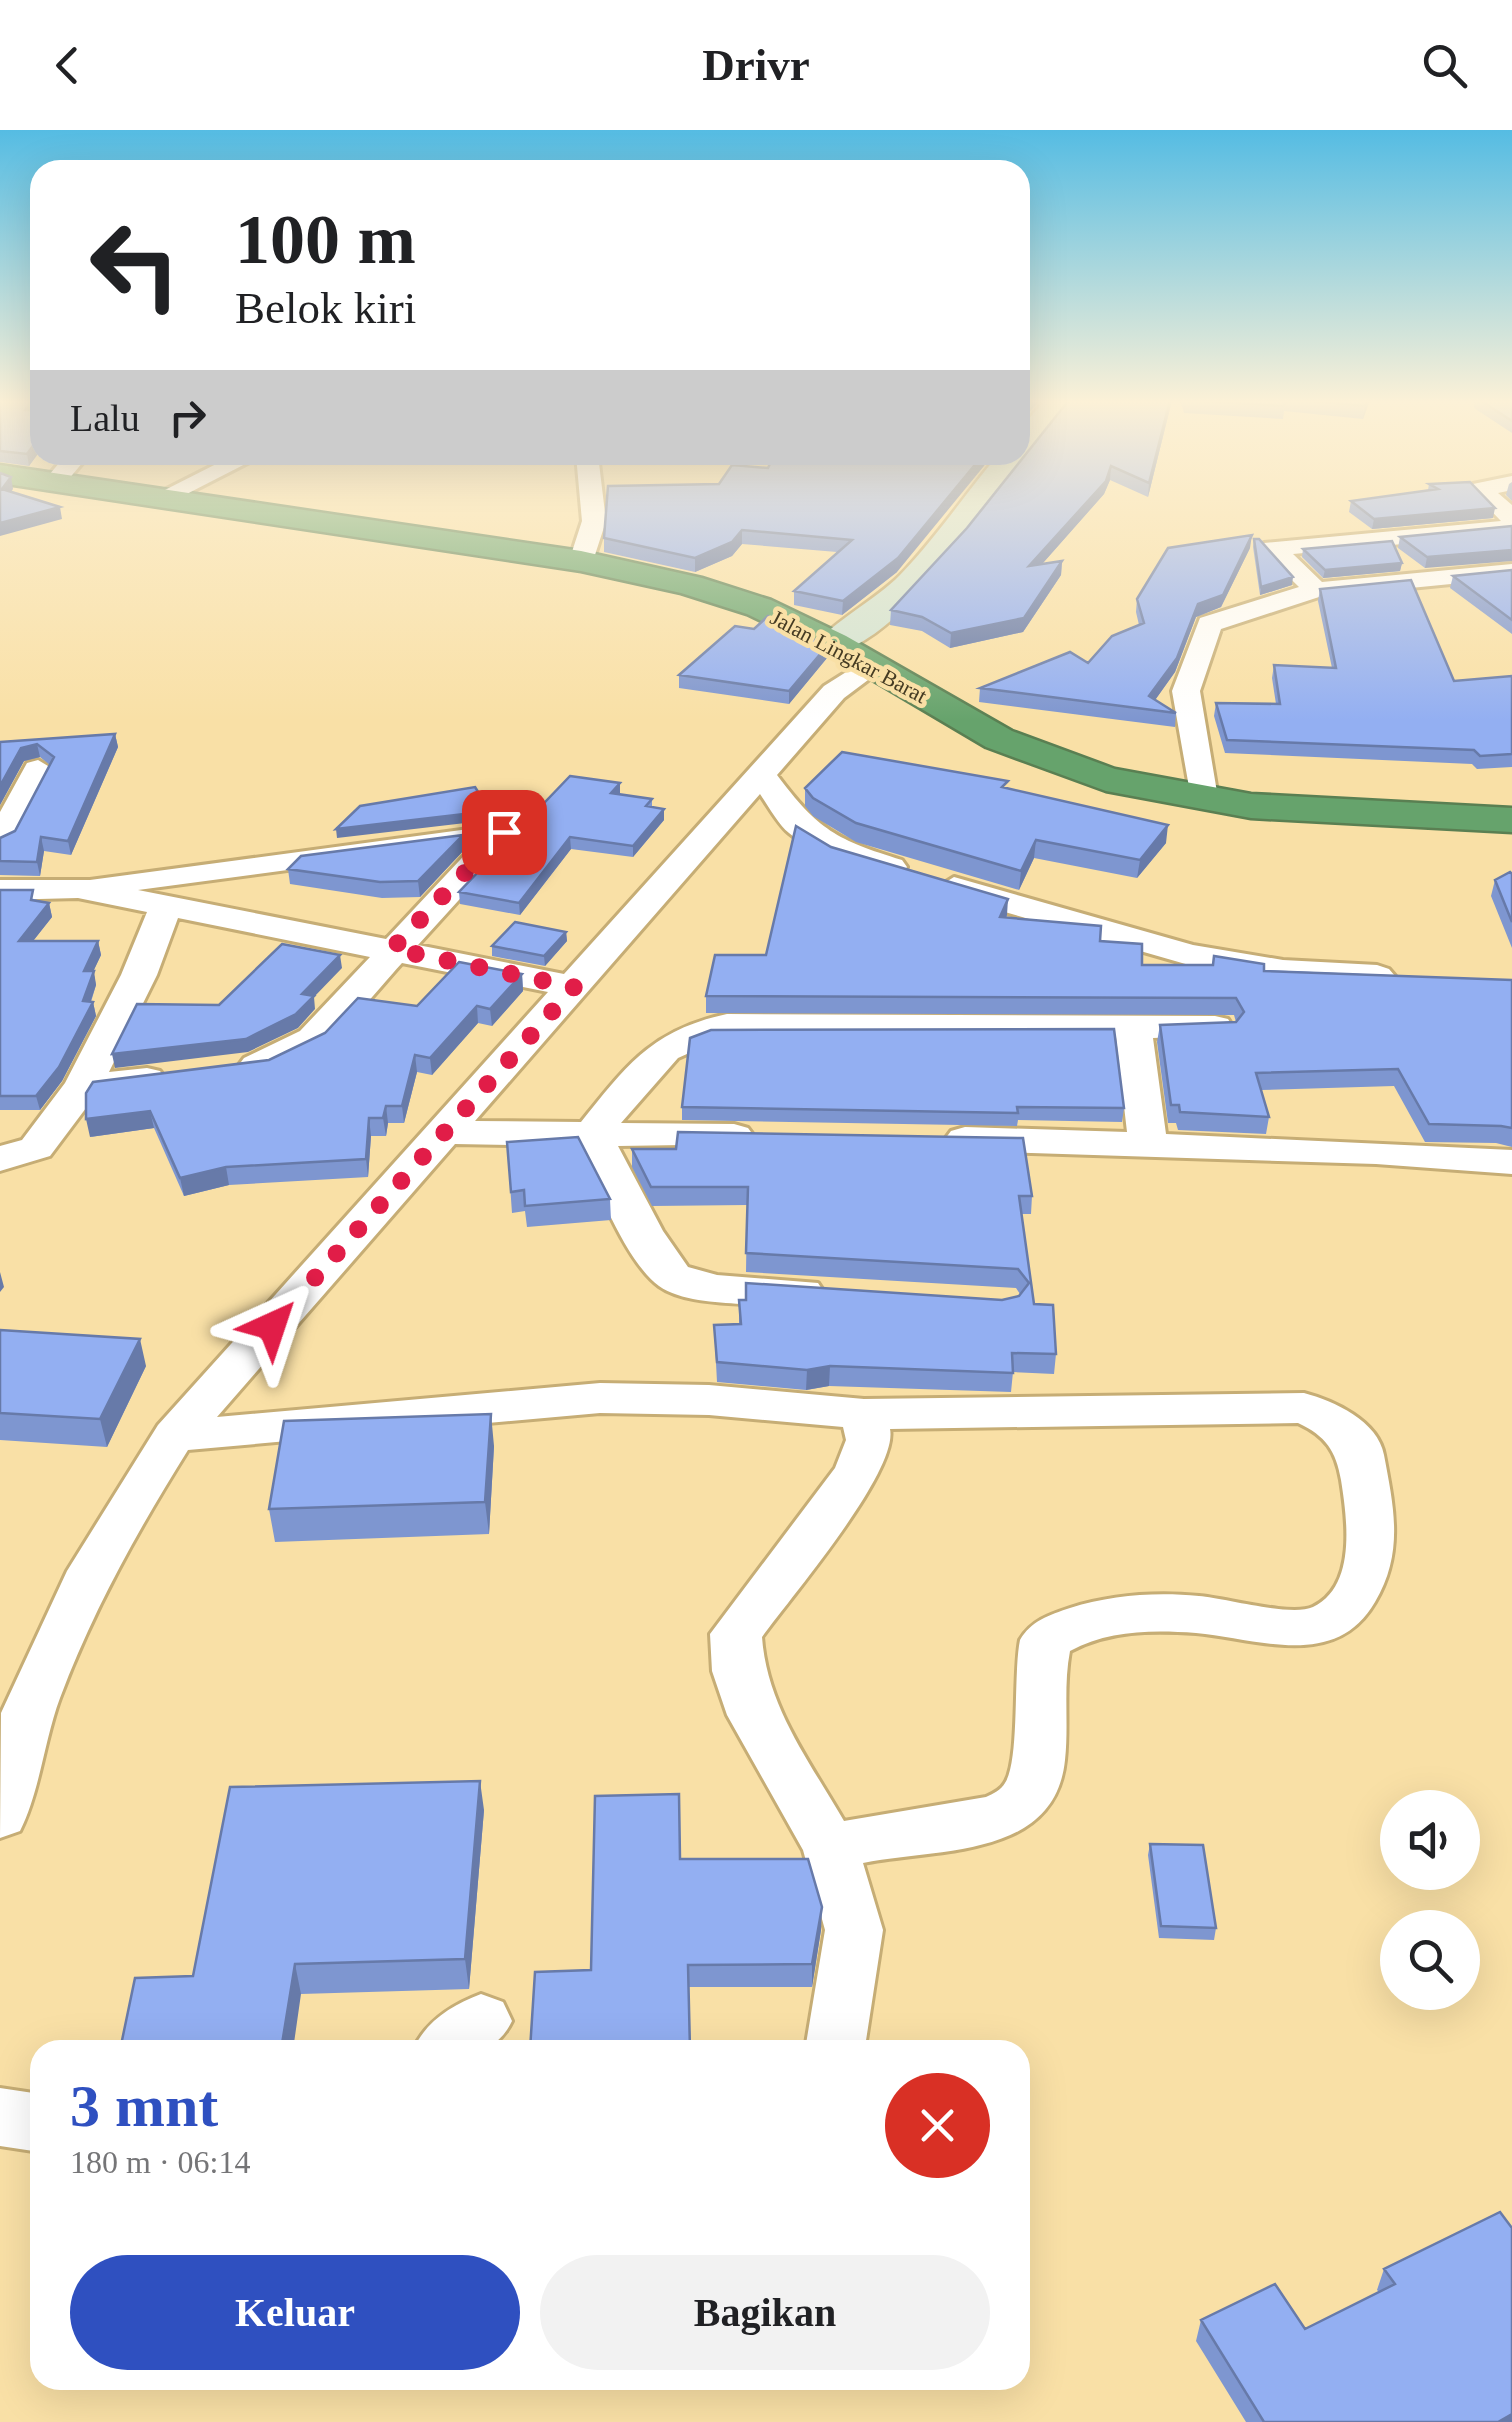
<!DOCTYPE html>
<html lang="id">
<head>
<meta charset="utf-8">
<style>
	:root { --surface:#fff; --page:#f2f2f2; --text:#202124; --muted:#757577; --accent:#2f50c0 }
	body { margin:0; font-family:Georgia,serif; background:var(--page); color:var(--text); height:100vh; display:flex; flex-direction:column; font-size:38px; white-space:nowrap }
	* { box-sizing:border-box; margin:0 }
	p { font-size:32px; color:var(--muted) }
	.icon { flex:none; width:55px; height:55px; fill:none; stroke:currentColor; stroke-width:2; stroke-linecap:round; stroke-linejoin:round }
	.map { position:relative; flex:1; overflow:hidden }
	.panel { position:absolute; left:30px; top:1910px; width:1000px; height:350px; display:flex; flex-direction:column; background:var(--surface); border-radius:30px; box-shadow:0 10px 40px #0002 }
	.panel>* { flex:none }
	.banner { position:absolute; left:30px; top:30px; width:1000px; height:305px; border-radius:30px; box-shadow:0 10px 40px #0002; background:#fff; color:var(--text); overflow:hidden }
	.fabs { position:absolute; left:1380px; top:1660px; display:grid; gap:20px }
	.fabs a { display:grid; place-items:center; width:100px; height:100px; border-radius:50%; background:var(--surface); box-shadow:0 10px 40px #0002; font-size:50px }
	.pin { position:absolute; display:grid; place-items:center; width:85px; height:85px; color:#fff; margin:-42px; border-radius:20px; box-shadow:0 5px 15px #0006 }
	.me { position:absolute; width:110px; margin:-55px; rotate:42deg; stroke-linejoin:round; filter:drop-shadow(0 0 8px #0008) }
	.turn { display:flex; align-items:center; gap:35px; height:210px; padding:0 40px; font-size:45px }
	.turn .icon { width:130px; height:130px; stroke-width:2.5 }
	.turn b { display:block; font-size:70px; line-height:85px }
	.then { display:flex; align-items:center; height:95px; padding:0 40px; background:#0003; gap:20px; font-size:38px }
	.round { display:grid; place-items:center; flex:none; width:105px; height:105px; border-radius:52px; background:var(--page) }
	.head { display:flex; align-items:center; justify-content:space-between; height:170px; padding:0 40px }
	h1 { font-size:60px; font-weight:700; line-height:75px; color:var(--accent) }
	.cta { display:flex; gap:20px; margin-top:auto; padding:20px 40px }
	.cta a { flex:1; height:115px; border-radius:60px; background:var(--accent); color:#fff; font-size:40px; font-weight:700; line-height:115px; text-align:center }
	.cta a+a { background:var(--page); color:var(--text) }
	header { display:flex; justify-content:space-between; align-items:center; height:130px; padding:0 40px; background:var(--surface); font-size:45px; font-weight:700 }
	.map>svg:first-child { display:block }
</style>
</head>
<body>
<header><svg class="icon" aria-label="back" viewBox="0 0 24 24"><path d="M15 5l-7 7 7 7"/></svg>Drivr<svg class="icon" aria-label="search" viewBox="0 0 24 24"><circle cx="10" cy="10" r="6"/><path d="M15 15l6 6"/></svg></header>
<div class="map">
<svg width="1512" height="2292" viewBox="0 0 1512 2292">
	<rect width="100%" height="100%" fill="#f9e0a6"/>
	<g fill="none" stroke-linecap="round" stroke-linejoin="round">
		<!-- street casing -->
		<g stroke="#c6ad75" stroke-width="6">
			<path id="street" d="M66 325H89L62 357H46L43 352Z
				M234 325H263L173 371H157L153 366Z
				M576 325H598L606 391 593 431 581 438 569 431 582 391Z
				M1512 346V360L1498 363 1512 375V404L1293 424 1322 452 1512 434V448L1319 467 1221 499 1200 561 1218 668 1214 674H1192L1172 561 1200 488 1299 457 1264 423 1261 418 1264 413 1501 391 1470 359 1473 354Z
				M870 527 884 535 880 541 844 568 777 645C818 700 837 710 902 730L907 737 902 744C870 752 814 724 789 703 778 694 769 677 760 664L475 991 581 992C627 935 652 900 727 884L1215 886 1228 889 1233 897 1228 905 1153 908 1166 1004 1512 1020V1044L1376 1034 965 1021 951 1017 945 1009 951 1001 965 997 1127 1002 1116 907 727 906 678 928 621 993 734 994 748 998 754 1006 748 1014 618 1016 663 1101 688 1137 717 1145 818 1153 824 1162 818 1171C794 1178 767 1175 741 1174 716 1172 680 1171 659 1156 625 1131 596 1053 578 1016L455 1014 217 1287 600 1253 709 1255 864 1269 1304 1263C1334 1271 1378 1291 1384 1325 1394 1378 1404 1423 1375 1472 1336 1540 1259 1509 1196 1503 1152 1500 1109 1500 1070 1521 1063 1557 1069 1594 1065 1630 1055 1729 938 1718 863 1733L883 1800 865 1917 805 1920 825 1800 803 1720 727 1585 712 1541 710 1504 835 1338 846 1310 843 1297 709 1285 600 1283 188 1320C138 1400 93 1480 60 1568 44 1611 40 1661 20 1701L0 1708 1 1583 67 1441 158 1295 548 862 402 833C367 871 303 959 244 944L238 936 244 928 300 901 370 827 178 788 157 845 109 942 147 938 160 941 166 949 160 957 95 966 50 1026 0 1041V1016L22 1010 65 953 121 845 147 782 78 768 0 770V750H90L491 696C505 681 514 666 536 671L540 678 536 685 418 815 564 844 824 556ZM474 715 386 809 138 760ZM1298 1293C1326 1306 1336 1321 1341 1350 1347 1388 1357 1456 1313 1477 1291 1487 1225 1468 1199 1466 1155 1462 1112 1465 1070 1478 1049 1485 1031 1491 1020 1510 1013 1544 1020 1630 1005 1653 1001 1660 993 1664 986 1667L844 1691C810 1632 767 1577 762 1507 790 1468 899 1341 890 1299Z
				M38 630 53 639 16 712 0 722V682L27 633Z
				M954 747 1193 815 1283 830 1377 835 1389 839 1395 846 1389 853 1377 857 1283 850 1189 835 942 764 938 757Z
				M481 1864 503 1872 512 1891C492 1933 454 1920 413 1920 426 1891 452 1875 481 1864Z
				M0 1958 40 1964V2022L0 2016Z"/>
		</g>
		<!-- secondary casing -->
		<g stroke="#c6ad75" stroke-width="5">
			<path id="secondary" d="M1045 270H1073C1060 289 1043 307 1028 324 990 366 887 537 822 520L817 513C829 495 879 467 900 445 936 408 965 364 998 325H1020V299Z"/>
		</g>
		<!-- highway casing -->
		<g stroke="#5a7f52" stroke-width="5">
			<path id="highway" d="M0 335 581 421 702 448 771 470 846 506 1012 601 1115 639 1251 664 1512 678V702L1251 688 1106 661 986 617 822 520 747 484 681 463 581 441 0 353Z"/>
		</g>
		<!-- street -->
		<use href="#street" fill="#fff" fill-rule="evenodd"/>
		<!-- secondary -->
		<use href="#secondary" fill="#d1e3d3" fill-rule="evenodd"/>
		<!-- highway -->
		<use href="#highway" fill="#66a36c" fill-rule="evenodd"/>
	</g>
	<!-- wall -->
	<path fill="#7e96d0" d="M0 270 40 280V321L29 336 0 332Z
		M1069 270H1172L1148 367 1110 350 1104 364 1042 434 1062 431 1061 445 1023 502 950 518 922 501 890 495 891 480 967 398Z
		M1180 270H1370L1363 289 1284 281 1283 289 1184 283Z
		M1475 270H1512V303L1474 278Z
		M768 338 897 442 842 485 794 475V461L837 422 742 414 732 426 695 442 604 422V408L719 354Z
		M1512 352V371L1506 365 1509 354Z
		M1429 354 1493 388 1372 399 1349 382 1351 371 1428 360Z
		M1512 396 1425 438 1398 418 1400 407Z
		M1254 409 1292 455 1260 465 1253 417Z
		M1250 418 1221 477 1196 487 1175 542 1155 570 1176 583 1175 597 979 572 980 558 1088 533 1139 495 1136 482 1137 469Z
		M1303 419 1402 433 1400 441 1323 448 1302 427Z
		M1512 440V504L1450 458 1453 446Z
		M1320 459 1454 551 1512 546V637L1477 639 1472 634 1225 623 1214 586 1216 573 1276 574 1272 548 1274 535 1332 538 1318 471Z
		M827 516V528L789 574 679 558V545Z
		M115 604 118 617 71 725 44 721 40 746 0 745V708L15 701 50 635 40 627 24 631 0 675V612Z
		M805 658 1007 659 1166 713 1137 748 1034 728 1019 760 856 712 813 686 805 676Z
		M620 664 652 669V677L664 679V690L633 727 571 719 520 785 460 774 459 762Z
		M463 705 464 720 420 767 382 768 290 754 288 739Z
		M831 717 1007 785 1006 788 1100 811 1142 835 1512 850V1017L1496 1013 1425 1012 1394 956 1261 960 1269 987 1266 1004 1178 1000 1176 993H1168L1157 912 1160 895 1236 892 1234 885 706 883V866L766 825Z
		M1512 744V818L1491 766 1495 750Z
		M0 760 49 773 52 787 33 811H98L101 825 93 841 96 855 91 872H93L96 886 62 951 40 980H0Z
		M566 802 567 811 545 836 492 826V816Z
		M522 844 523 861 492 896 478 893 432 945 417 942 404 993H388L386 1006H371L368 1047 229 1055 184 1066 154 998 90 1007 269 930 417 876Z
		M690 908 1124 978 1122 992 1018 990 1017 996 682 990V977Z
		M507 1012 610 1069 611 1090 527 1097 525 1081 512 1083Z
		M632 1019 1032 1066 1031 1084H1021L1034 1174 1056 1224 1054 1244 1013 1242 1011 1262 829 1256 806 1260 717 1252 714 1195 739 1194V1170H1002L1019 1166 1020 1164 1016 1158 746 1142 747 1075 652 1076 632 1037Z
		M0 1200 146 1236 107 1317 0 1310Z
		M494 1316 489 1404 275 1412 269 1379Z
		M484 1680 469 1859 301 1864 193 1846Z
		M1150 1714 1216 1798 1214 1810 1159 1808 1148 1725Z
		M681 1729 821 1800 812 1857H689L591 1840Z
		M1384 2139 1512 2292H1246L1196 2211 1201 2190 1305 2199 1379 2162 1377 2160Z"/>
	<!-- shaded-wall -->
	<path fill="#677aa9" d="M33 270H40V275L27 291 25 280Z
		M1030 270H1040L1020 293V282Z
		M1170 270H1172L1148 367 1149 353Z
		M1367 270H1370L1363 289 1365 276Z
		M40 306V321L29 336 27 324Z
		M983 325H993L897 442 842 485 843 471Z
		M1111 336 1110 350 1104 364 1028 450 1029 436Z
		M11 347 13 359 5 371 2 359Z
		M60 377 62 389 0 406V393Z
		M1495 378 1493 388 1372 399 1374 389Z
		M742 400V414L732 426 695 442V428Z
		M1252 405 1250 418 1221 477 1196 487 1175 542 1148 580 1149 566 1198 474Z
		M1512 420V431L1425 438 1427 427Z
		M1062 431 1061 445 1023 502 950 518 951 503Z
		M1402 433 1400 441 1323 448 1325 440Z
		M1293 447 1292 455 1260 465 1261 457Z
		M827 516V528L789 574V561Z
		M115 604 118 617 71 725 68 711Z
		M37 614 40 627 24 631 0 675V656L21 618Z
		M620 653V664L611 663Z
		M664 679V690L633 727V716Z
		M490 681 491 690 337 708 336 699Z
		M1168 695 1166 713 1137 748 1140 730Z
		M463 705 464 720 420 767 418 751Z
		M41 707 44 721 40 746 37 732Z
		M570 707 571 719 520 785 519 773Z
		M1036 710 1034 728 1019 760 1021 741Z
		M1008 769 1007 785 998 803 1000 787Z
		M49 773 52 787 22 825 19 811Z
		M566 802 567 811 545 836 544 826Z
		M98 811 101 825 87 855 84 841Z
		M340 825 342 838 314 867 315 879 298 898 248 922 115 938 112 924 302 864Z
		M94 841 96 855 86 885 83 871Z
		M522 844 523 861 492 896 490 879Z
		M93 872 96 886 62 951 40 980 36 966Z
		M477 876 478 893 432 945 430 928Z
		M415 925 417 942 404 993 402 976Z
		M386 976 388 993 386 1006 383 988Z
		M150 981 154 998 90 1007 86 989Z
		M369 988 371 1006 368 1047 366 1029Z
		M226 1037 229 1055 184 1066 180 1048Z
		M0 1142 4 1157 0 1162Z
		M140 1209 146 1236 107 1317 100 1289Z
		M830 1236 829 1256 806 1260 807 1240Z
		M491 1284 494 1316 489 1404 485 1372Z
		M480 1651 484 1680 469 1859 465 1829Z
		M822 1777 821 1800 812 1857V1834Z
		M295 1834 301 1864 293 1920H281Z
		M1512 2284V2292H1498Z"/>
	<!-- building -->
	<path fill="#93aff2" stroke="#677aa9" stroke-width="2.5" d="M0 270H33L25 280H40V306L27 324 0 321Z
		M1020 270H1030L1020 282Z
		M1069 270H1170L1149 353 1111 336 1106 351 1029 436 1062 431 1024 488 951 503 922 487 891 480 967 398Z
		M1186 270H1285L1284 276Z
		M1303 270H1367L1365 276Z
		M1480 270H1512V291Z
		M774 325H983L898 428 843 471 794 461 852 410 742 400 732 412 695 428 604 408 608 356 719 354 732 335 768 338Z
		M0 343 11 347 2 359 60 377 0 393Z
		M1470 352 1495 378 1374 389 1351 371 1438 359 1429 354Z
		M1512 396V420L1427 427 1400 407Z
		M1252 405 1223 465 1198 474 1177 528 1149 566 1176 583 980 558 1070 522 1088 533 1112 506 1144 493 1137 469 1168 418Z
		M1254 409H1259L1293 447 1261 457Z
		M1392 411 1402 433 1325 440 1303 419Z
		M1512 440V490L1453 446Z
		M1411 450 1454 551 1512 546V624L1480 626 1474 620 1227 610 1216 573 1280 574 1274 535 1336 538 1320 459Z
		M768 486 827 516 789 561 679 545 735 496 754 499Z
		M115 604 68 711 41 707 37 732 0 731V708L15 701 54 627 37 614 21 618 0 656V612Z
		M842 622 1008 651 1002 657 1168 695 1140 730 1036 710 1021 741 856 693 813 668 805 658Z
		M570 646 620 653 611 663 652 669 646 676 664 679 633 716 570 707 519 773 459 762Z
		M475 657 490 681 336 699 360 676Z
		M796 696 831 717 1008 769 1000 787 1101 796 1100 811 1142 814V835H1213L1214 826 1264 834V841L1512 850V998L1501 996 1429 994 1398 939 1256 943 1269 987 1180 982 1179 975H1171L1160 895 1236 892 1244 882 1236 868 706 866 715 825H766Z
		M463 705 418 751 380 752 288 739 301 726Z
		M1510 742 1512 744V792L1495 750Z
		M0 760H33L31 770 49 773 19 811H98L84 841H94L83 871 93 872 59 937 36 966H0Z
		M515 792 566 802 544 826 492 816Z
		M282 814 340 825 302 864 314 866 296 884 246 909 112 924 137 874 219 875Z
		M459 832 522 844 490 879 477 876 430 928 415 925 402 976H386L383 988H369L366 1029 226 1037 180 1048 150 981 86 989V963L93 952 269 930 325 903 358 868 417 876Z
		M1114 899 1124 978 1017 977 1018 983 682 977 690 908 711 900Z
		M678 1002 1023 1008 1032 1066H1019L1034 1174 1053 1175 1056 1224 1012 1223 1013 1243 830 1236 807 1240 717 1232 714 1195 741 1194 739 1170H746V1153L1002 1170 1019 1166 1029 1153 1018 1139 746 1123 748 1057H651L632 1019H676Z
		M578 1007 610 1069 525 1076 524 1060 511 1062 507 1012Z
		M0 1200 140 1209 100 1289 0 1283Z
		M491 1284 485 1372 269 1379 284 1291Z
		M480 1651 465 1829 295 1834 281 1920H120L135 1848 193 1846 230 1657Z
		M679 1664 680 1729H808L822 1777 812 1834 688 1835 690 1920H530L535 1842 591 1840 595 1666Z
		M1150 1714 1203 1715 1216 1798 1161 1796Z
		M1500 2082 1512 2098V2284L1498 2292H1264L1201 2190 1275 2154 1305 2199 1395 2154 1384 2139Z"/>
	<!-- sky -->
	<linearGradient id="sky" x2="0" y2="1"><stop stop-color="#55bce3"/><stop offset="0.46" stop-color="#fcf1d7"/><stop offset="1" stop-color="#fcf1d7" stop-opacity="0"/></linearGradient>
	<rect width="1512" height="591" fill="url(#sky)"/>
	<g fill="none" stroke-linecap="round" stroke-linejoin="round">
		<!-- route -->
		<path stroke="#e11d48" stroke-width="18" stroke-dasharray="0 32.4" d="M272 1196 574 857 392 819 504 702"/>
	</g>
	<g text-anchor="middle" stroke-width="9" stroke-linejoin="round" paint-order="stroke">
		<!-- far-street labels -->
		<g font-size="22" fill="#453b23" stroke="#f9e0a6">
			<text transform="translate(849 526) rotate(28)" y="8">Jalan Lingkar Barat</text>
		</g>
	</g>
</svg>
<div class="fabs">
<a><svg class="icon" aria-label="sound" viewBox="0 0 24 24"><path d="M4 9h4l5-4v14l-5-4H4zM17 9q2 3 0 6"/></svg></a>
<a><svg class="icon" aria-label="search" viewBox="0 0 24 24"><circle cx="10" cy="10" r="6"/><path d="M15 15l6 6"/></svg></a>
</div>
<div class="pin" style="left:504px;top:702px;background:#d93025"><svg class="icon" aria-label="arrive" viewBox="0 0 24 24"><path d="M6 21V4h12l-3 4 3 4H6"/></svg></div>
<svg class="me" style="left:272px;top:1196px" viewBox="-20 -20 40 40"><path d="M0-17L14 15 0 8-14 15z" fill="#e11d48" stroke="#fff" stroke-width="4"/></svg>
<div class="banner">
<div class="turn"><svg class="icon" aria-label="left" viewBox="0 0 24 24"><path d="M17 20v-9H6M10 6l-5 5 5 5"/></svg><div><b>100 m</b>Belok kiri</div></div>
<div class="then">Lalu<svg class="icon" aria-label="right" viewBox="0 0 24 24"><path d="M7 20v-9h11M14 6l5 5-5 5"/></svg></div>
</div>
<section class="panel">
<div class="head"><div><h1>3 mnt</h1><p>180 m · 06:14</p></div><a class="round" style="background:#d93025;color:#fff"><svg class="icon" aria-label="close" viewBox="0 0 24 24"><path d="M6 6l12 12M18 6L6 18"/></svg></a></div>
<div class="cta"><a>Keluar</a><a>Bagikan</a></div>
</section>
</div>
</body>
</html>
